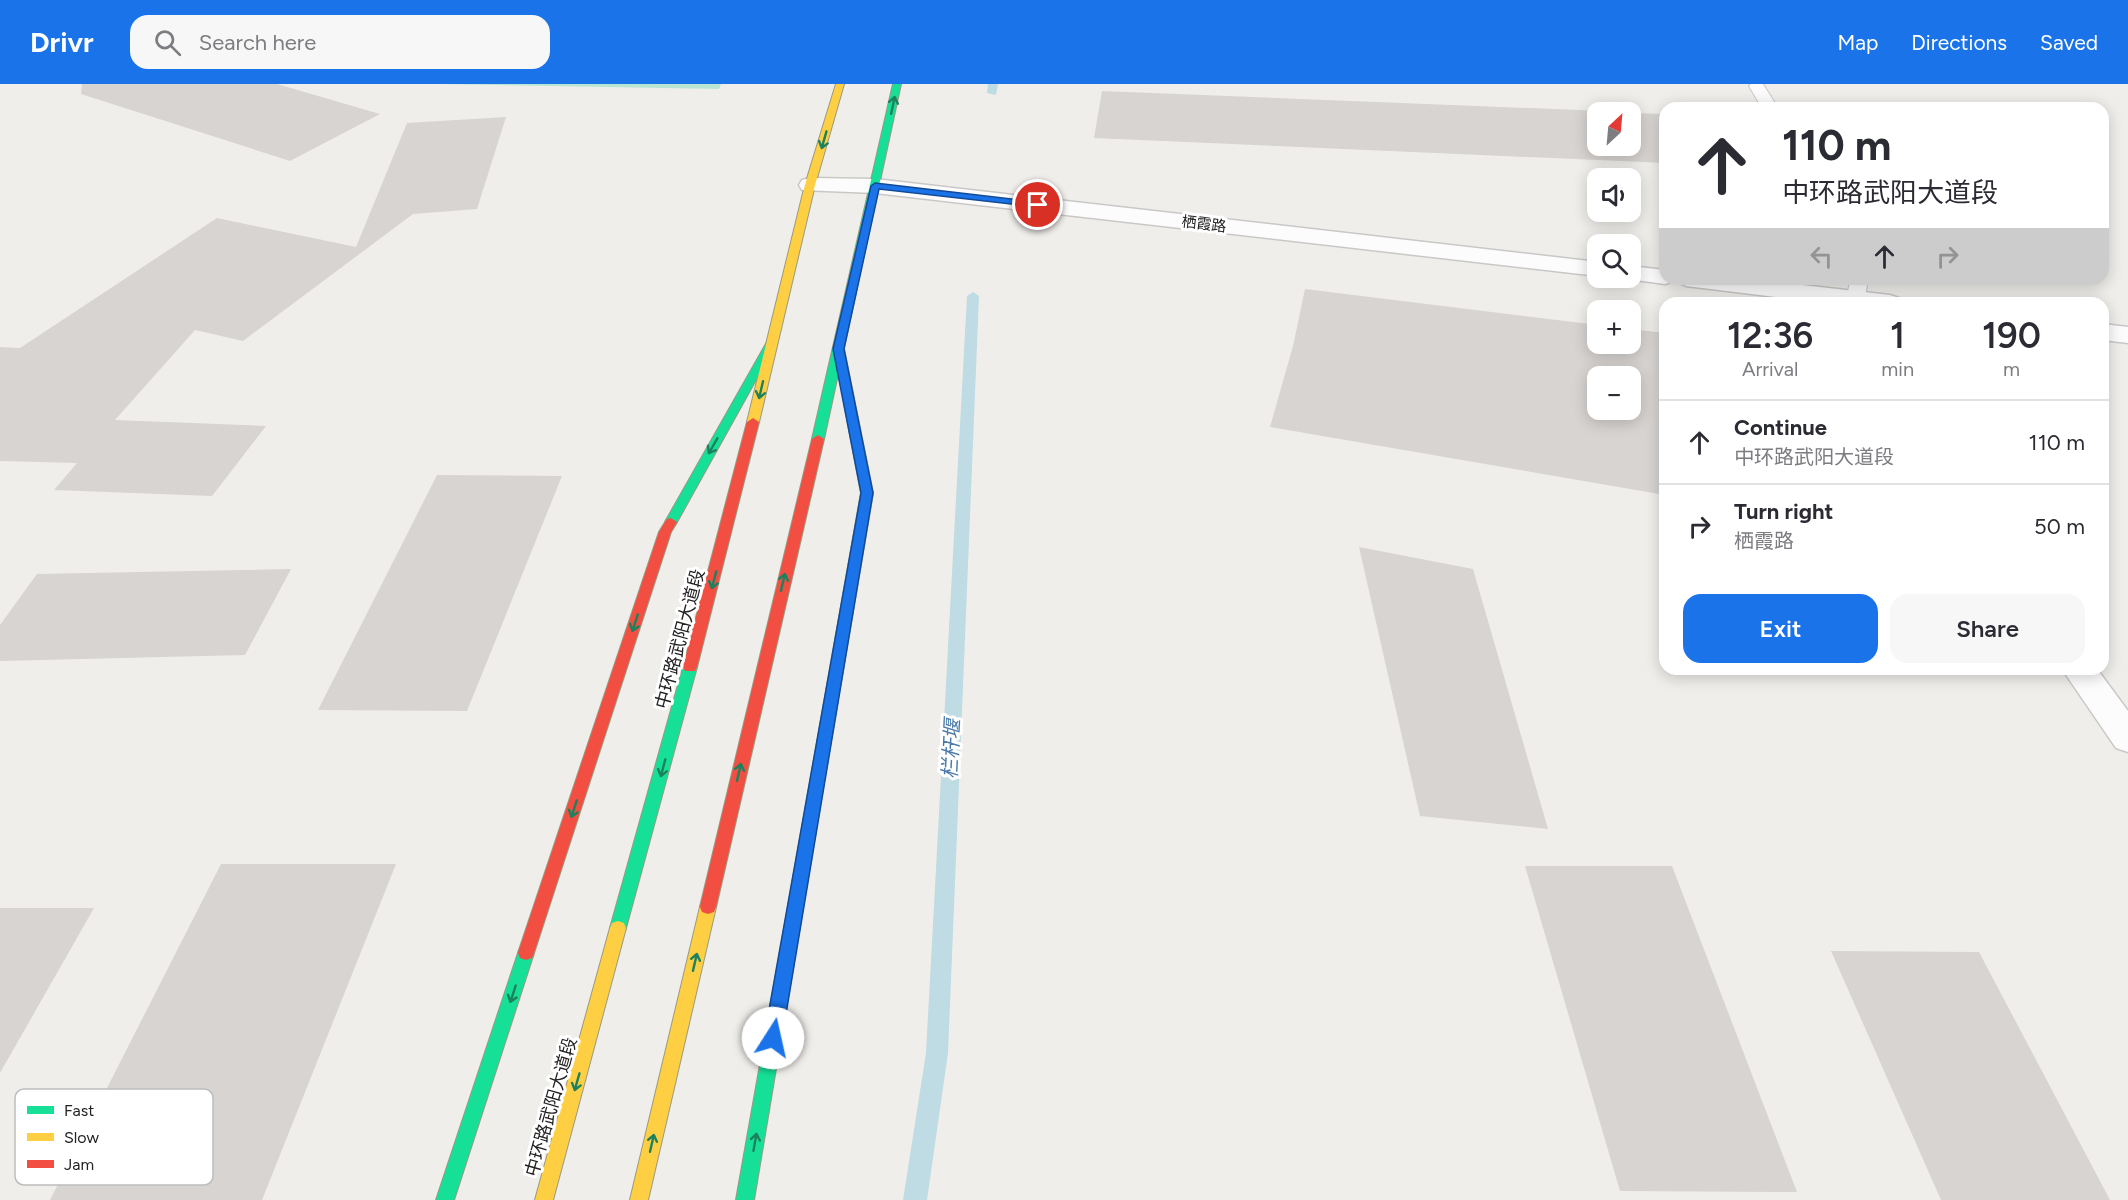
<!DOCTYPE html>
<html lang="en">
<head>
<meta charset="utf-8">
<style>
	:root { --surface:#fff; --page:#f7f7f7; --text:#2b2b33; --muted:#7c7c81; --line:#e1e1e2; --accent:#1a73e8 }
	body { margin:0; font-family:Figtree,"Noto Sans SC",sans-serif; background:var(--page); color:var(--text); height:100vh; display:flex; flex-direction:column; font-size:22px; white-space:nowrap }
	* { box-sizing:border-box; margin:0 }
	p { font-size:20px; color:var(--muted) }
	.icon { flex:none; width:33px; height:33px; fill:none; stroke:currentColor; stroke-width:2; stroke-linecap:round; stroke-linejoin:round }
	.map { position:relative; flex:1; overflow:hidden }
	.panel { position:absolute; left:1659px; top:213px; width:450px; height:378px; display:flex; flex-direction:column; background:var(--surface); border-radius:18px; box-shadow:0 3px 15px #0003 }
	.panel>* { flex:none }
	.hud { position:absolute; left:1659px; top:18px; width:450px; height:183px; border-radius:18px; box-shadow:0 3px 15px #0003; background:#fff; color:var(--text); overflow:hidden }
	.needle { width:39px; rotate:26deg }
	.fabs { position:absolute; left:1587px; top:18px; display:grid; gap:12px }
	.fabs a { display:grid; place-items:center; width:54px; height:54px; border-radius:12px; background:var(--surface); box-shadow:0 3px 15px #0003; font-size:30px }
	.pin { position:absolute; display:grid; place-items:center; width:51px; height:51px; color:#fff; margin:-26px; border:3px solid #fff; border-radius:50%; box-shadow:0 2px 6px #0007 }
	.me { position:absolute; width:66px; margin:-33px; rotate:10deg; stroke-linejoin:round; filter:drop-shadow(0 0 4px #0008) }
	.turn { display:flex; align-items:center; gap:21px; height:126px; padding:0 24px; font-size:27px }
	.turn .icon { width:78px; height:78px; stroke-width:2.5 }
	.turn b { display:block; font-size:42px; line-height:51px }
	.lanes { display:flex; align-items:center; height:57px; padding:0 24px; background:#0003; justify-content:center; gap:30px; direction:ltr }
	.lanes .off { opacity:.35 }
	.eta { display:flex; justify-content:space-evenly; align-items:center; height:102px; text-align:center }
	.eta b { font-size:36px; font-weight:600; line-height:42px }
	.primary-button { display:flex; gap:12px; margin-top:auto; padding:12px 24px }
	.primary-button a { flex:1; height:69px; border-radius:18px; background:var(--accent); color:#fff; font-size:24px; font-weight:600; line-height:69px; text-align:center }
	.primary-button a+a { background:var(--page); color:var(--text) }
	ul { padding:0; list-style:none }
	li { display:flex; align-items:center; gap:18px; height:84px; padding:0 24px; border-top:2px solid var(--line) }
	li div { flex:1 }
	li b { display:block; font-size:22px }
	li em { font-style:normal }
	header { display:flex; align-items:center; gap:36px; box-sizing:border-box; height:84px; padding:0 30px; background:var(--accent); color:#fff }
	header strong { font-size:28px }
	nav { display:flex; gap:33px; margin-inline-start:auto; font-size:21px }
	.search { width:420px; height:54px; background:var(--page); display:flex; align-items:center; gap:15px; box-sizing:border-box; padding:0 21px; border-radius:18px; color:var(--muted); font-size:22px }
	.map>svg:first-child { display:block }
</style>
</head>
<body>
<header>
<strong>Drivr</strong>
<div class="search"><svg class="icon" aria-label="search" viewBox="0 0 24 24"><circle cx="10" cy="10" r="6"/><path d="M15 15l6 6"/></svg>Search here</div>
<nav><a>Map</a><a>Directions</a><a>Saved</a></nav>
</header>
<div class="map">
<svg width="2128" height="1116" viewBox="0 0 2128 1116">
	<rect width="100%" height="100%" fill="#f0eeeb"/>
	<!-- pitch -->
	<path fill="#b7e6d2" d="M440 0H721L719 5Z"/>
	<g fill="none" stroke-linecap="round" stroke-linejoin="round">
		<!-- stream -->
		<path fill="#bfdbe3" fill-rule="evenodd" d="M988 0H998L996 11 987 9Z
			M973 208 979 212 948 969 927 1116H903L926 969 967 212Z"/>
	</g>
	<!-- building -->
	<path fill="#d7d4d2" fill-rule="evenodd" d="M82 0H277L380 30 290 77 81 10Z
		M1102 7 1628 28H1598V62H1630V29L1665 30V79L1094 54Z
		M506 33 477 125 413 130 243 257 195 246 115 336 266 342 212 412 54 406 77 379 0 377V263L20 264 217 134 356 163 407 39Z
		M1305 205 1598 241V260H1630V245L1665 249V411L1270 343 1293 262ZM1598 292H1630V326H1598Z
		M437 391 562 392 467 627 318 626Z
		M1359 463 1473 485 1548 745 1420 732Z
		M291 485 245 571 0 577V541L37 490Z
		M221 780H396L262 1116H50Z
		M1525 782H1672L1797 1108 1620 1107Z
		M0 824H94L0 989Z
		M1831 867 1979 868 2110 1116H1941Z"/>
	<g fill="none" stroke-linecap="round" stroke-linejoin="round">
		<!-- lane casing -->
		<g stroke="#c9c8c7" stroke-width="2">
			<path id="lane" d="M1751 0H1763L1778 24H1762L1749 2Z
				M1850 195H1868L1864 219H1850L1847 215Z"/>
		</g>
		<!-- street casing -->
		<g stroke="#c9c8c7" stroke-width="3">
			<path id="street" d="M810 94 875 95 1598 178V192L875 109 802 106 799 101 802 96Z
				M1630 182 1665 186V195H1749L1890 211 1899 214 1903 219H1826L1686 202 1675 197 1665 200 1621 194H1630Z
				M2103 240 2128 243V259L2103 256Z
				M2062 585H2097L2128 627V668L2116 664Z"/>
		</g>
		<!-- fast casing -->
		<g stroke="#999a82" stroke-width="2">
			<path id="fast" d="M893 0H901L824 355 818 359 812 355Z
				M772 255 777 258 677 438 675 441H667L665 438 767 258Z
				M690 578 695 579 697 583 626 844 624 849 618 851 612 849 610 844 683 583 685 579Z
				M816 698 821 700 823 704 754 1116H736L809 704 811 700Z
				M526 862 532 864 534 869 454 1116H436L518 869 520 864Z"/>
		</g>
		<!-- slow casing -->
		<g stroke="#999a82" stroke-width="2">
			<path id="slow" d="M836 0H844L815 101 759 338 753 342 747 338 805 101Z
				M708 816 714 818 716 823 648 1116H630L700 823 702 818Z
				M618 837 624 839 626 844 553 1116H535L610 844 612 839Z"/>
		</g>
		<!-- jam casing -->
		<g stroke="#999a82" stroke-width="2">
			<path id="jam" d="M839 262 844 265 873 409 823 704 821 708 816 710 811 708 809 704 861 409 834 265Z
				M753 334 759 338 697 583 695 587H685L683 583 747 338Z
				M818 351 824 355 716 823 714 828 708 830 702 828 700 823 812 355Z
				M671 434 677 438 671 448 534 869 532 874 526 876 520 874 518 869 659 448 667 435Z"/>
		</g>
		<!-- lane -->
		<use href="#lane" fill="#fdfcfc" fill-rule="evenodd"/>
		<!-- street -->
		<use href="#street" fill="#fdfcfc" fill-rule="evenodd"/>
		<!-- fast -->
		<use href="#fast" fill="#16e098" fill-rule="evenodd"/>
		<!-- slow -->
		<use href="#slow" fill="#ffcf43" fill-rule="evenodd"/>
		<!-- jam -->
		<use href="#jam" fill="#f24e42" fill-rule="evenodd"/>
	</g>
	<!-- one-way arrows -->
	<defs><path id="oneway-shaft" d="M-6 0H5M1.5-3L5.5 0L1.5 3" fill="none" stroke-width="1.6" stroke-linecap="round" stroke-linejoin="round" transform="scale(1.5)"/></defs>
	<g stroke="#1c815d">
		<use href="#oneway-shaft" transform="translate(893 21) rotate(-78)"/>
		<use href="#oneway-shaft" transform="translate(824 56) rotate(106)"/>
		<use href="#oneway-shaft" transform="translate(761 306) rotate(103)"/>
		<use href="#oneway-shaft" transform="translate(713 362) rotate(120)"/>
		<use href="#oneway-shaft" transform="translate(714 496) rotate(105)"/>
		<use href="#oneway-shaft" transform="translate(783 498) rotate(-77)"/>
		<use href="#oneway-shaft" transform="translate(635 539) rotate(108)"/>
		<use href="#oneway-shaft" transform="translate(663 684) rotate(105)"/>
		<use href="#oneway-shaft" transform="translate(739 688) rotate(-77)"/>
		<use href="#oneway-shaft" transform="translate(574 725) rotate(108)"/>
		<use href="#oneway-shaft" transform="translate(695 878) rotate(-77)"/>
		<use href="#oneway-shaft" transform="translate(513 910) rotate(108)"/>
		<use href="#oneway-shaft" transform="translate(577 998) rotate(106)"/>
		<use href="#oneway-shaft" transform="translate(755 1058) rotate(-80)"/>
		<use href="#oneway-shaft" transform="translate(652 1059) rotate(-77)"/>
	</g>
	<!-- route -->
	<path fill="#1a73e8" stroke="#114b97" stroke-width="1.5" d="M875 99 1038 118 1043 121 1038 123 879 105 844 265 873 409 782 954 779 960 773 962 767 960 764 954 861 409 833 265 871 102Z"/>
	<g text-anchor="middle" stroke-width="6" stroke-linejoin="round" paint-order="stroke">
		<!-- far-street labels -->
		<g font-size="15" fill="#222" stroke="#fff">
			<text transform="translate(1204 140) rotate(7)" y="5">栖霞路</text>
		</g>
		<!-- street labels -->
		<g font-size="18" fill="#222" stroke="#fff">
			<text transform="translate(680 555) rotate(-75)" y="6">中环路武阳大道段</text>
			<text transform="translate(551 1023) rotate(-74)" y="6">中环路武阳大道段</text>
		</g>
		<!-- water labels -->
		<g font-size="20" font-style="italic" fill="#4a7aab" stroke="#fff">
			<text transform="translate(951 665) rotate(-87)" y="7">栏杆堰</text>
		</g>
	</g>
	<!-- legend -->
	<rect x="15" y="1005" width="198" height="96" rx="9" fill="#fff" stroke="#bdbdbd" stroke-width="1.5"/>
	<rect x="27" y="1022" width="27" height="8" fill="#16e098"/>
	<rect x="27" y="1049" width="27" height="8" fill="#ffcf43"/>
	<rect x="27" y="1076" width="27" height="8" fill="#f24e42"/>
	<g font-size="16" fill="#222">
		<text x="64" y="1032">Fast</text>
		<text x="64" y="1059">Slow</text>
		<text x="64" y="1086">Jam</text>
	</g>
</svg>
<div class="fabs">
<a><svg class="needle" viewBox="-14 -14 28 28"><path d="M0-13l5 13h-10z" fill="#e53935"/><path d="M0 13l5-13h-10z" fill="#7c7c81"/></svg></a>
<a><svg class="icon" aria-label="sound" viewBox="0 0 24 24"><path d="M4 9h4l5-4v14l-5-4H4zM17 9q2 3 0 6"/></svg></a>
<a><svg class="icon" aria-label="search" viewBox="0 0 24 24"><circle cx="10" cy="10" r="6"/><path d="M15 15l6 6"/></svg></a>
<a>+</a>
<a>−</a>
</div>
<div class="pin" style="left:1038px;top:121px;background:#d93025"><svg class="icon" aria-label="arrive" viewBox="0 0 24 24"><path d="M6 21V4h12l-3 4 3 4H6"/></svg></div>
<svg class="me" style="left:773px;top:954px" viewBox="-20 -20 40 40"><circle r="19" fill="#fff"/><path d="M0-13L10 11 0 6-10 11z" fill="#1a73e8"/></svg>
<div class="hud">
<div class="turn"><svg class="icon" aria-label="ahead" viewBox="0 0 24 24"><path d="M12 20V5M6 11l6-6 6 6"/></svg><div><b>110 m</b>中环路武阳大道段</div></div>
<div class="lanes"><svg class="icon off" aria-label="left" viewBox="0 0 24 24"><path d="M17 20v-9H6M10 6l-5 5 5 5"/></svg><svg class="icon" aria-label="ahead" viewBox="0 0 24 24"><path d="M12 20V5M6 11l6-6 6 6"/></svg><svg class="icon off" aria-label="right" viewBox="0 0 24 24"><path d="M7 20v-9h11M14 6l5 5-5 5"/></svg></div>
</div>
<section class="panel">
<div class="eta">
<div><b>12:36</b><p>Arrival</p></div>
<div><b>1</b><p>min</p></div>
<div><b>190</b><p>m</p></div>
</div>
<ul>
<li><svg class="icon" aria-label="ahead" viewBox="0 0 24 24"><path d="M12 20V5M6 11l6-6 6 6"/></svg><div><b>Continue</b><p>中环路武阳大道段</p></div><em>110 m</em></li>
<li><svg class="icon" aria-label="right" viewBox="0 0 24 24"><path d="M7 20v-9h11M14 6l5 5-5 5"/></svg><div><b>Turn right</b><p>栖霞路</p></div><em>50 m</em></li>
</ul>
<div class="primary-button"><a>Exit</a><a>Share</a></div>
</section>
</div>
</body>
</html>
